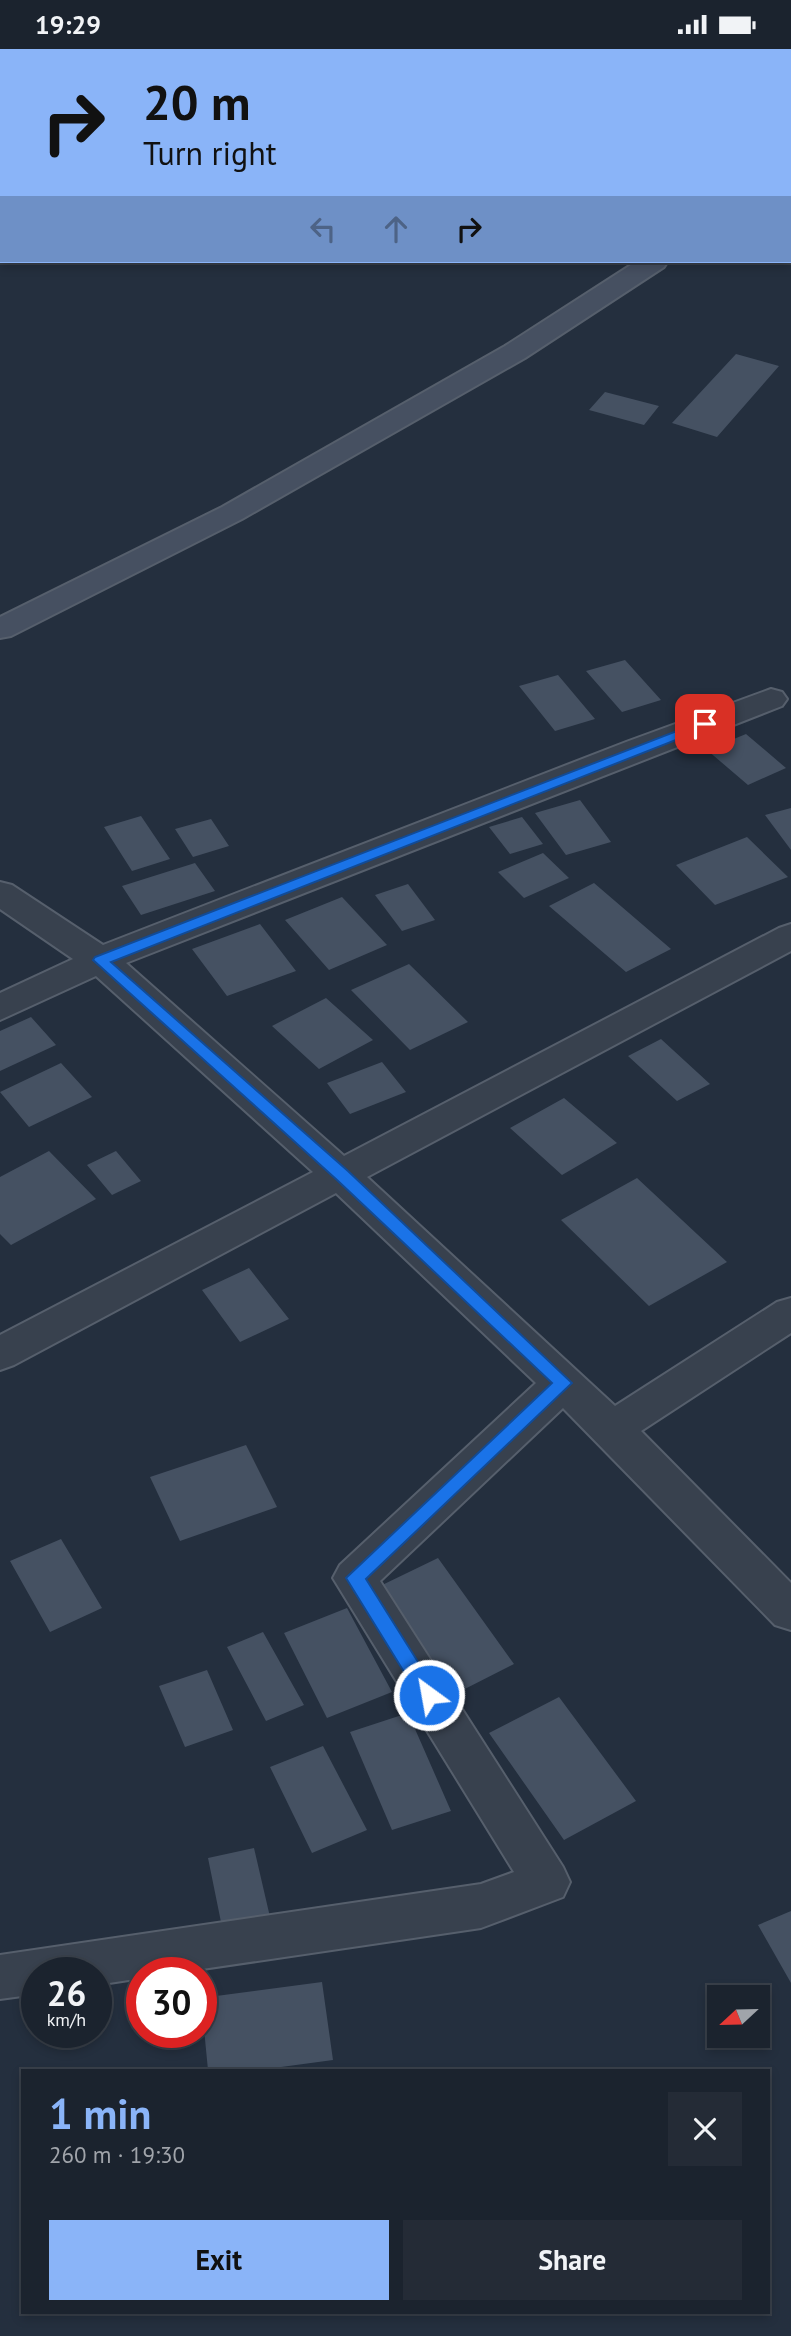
<!DOCTYPE html>
<html lang="en">
<head>
<meta charset="utf-8">
<style>
	:root { --surface:#1b232e; --page:#242b36; --text:#f1f3f6; --muted:#a0a4aa; --line:#39404a; --accent:#8ab4f8 }
	body { margin:0; font-family:"PT Sans",sans-serif; background:var(--page); color:var(--text); height:100vh; display:flex; flex-direction:column; font-size:26px; white-space:nowrap }
	* { box-sizing:border-box; margin:0 }
	p { font-size:23px; color:var(--muted) }
	.icon { flex:none; width:38px; height:38px; fill:none; stroke:currentColor; stroke-width:2; stroke-linecap:round; stroke-linejoin:round }
	.map { position:relative; flex:1; overflow:hidden }
	.sheet { position:absolute; left:21px; top:2020px; width:749px; height:245px; display:flex; flex-direction:column; background:var(--surface); border-radius:0px; box-shadow:0 4px 10px #0003,0 0 0 2px var(--line) }
	.sheet>* { flex:none }
	.top-card { position:absolute; left:0px; top:0px; width:791px; height:214px; box-shadow:0 4px 10px #0003,0 0 0 2px var(--line); background:#8ab4f8; color:#111; overflow:hidden }
	.needle { width:46px; rotate:248deg }
	.controls { position:absolute; left:707px; top:1936px; display:grid; gap:14px }
	.controls a { display:grid; place-items:center; width:63px; height:63px; border-radius:0px; background:var(--surface); box-shadow:0 4px 10px #0003,0 0 0 2px var(--line); font-size:35px }
	.speed { position:absolute; left:21px; top:1908px; display:flex; gap:14px; font-size:35px; font-weight:700; text-align:center }
	.speed>* { display:grid; place-content:center; width:91px; height:91px; border-radius:50%; background:var(--surface); box-shadow:0 4px 10px #0003,0 0 0 2px var(--line); line-height:1 }
	.speed small { font-size:18px; font-weight:400 }
	.speed .limit { border:10px solid #d22; background:#fff; color:#111 }
	.pin { position:absolute; display:grid; place-items:center; width:60px; height:60px; color:#fff; margin:-30px; border-radius:14px; box-shadow:0 4px 10px #0006 }
	.me { position:absolute; width:77px; margin:-38px; rotate:328deg; stroke-linejoin:round; filter:drop-shadow(0 0 5px #0008) }
	.turn { display:flex; align-items:center; gap:24px; height:147px; padding:0 28px; font-size:32px }
	.turn .icon { width:91px; height:91px; stroke-width:2.5 }
	.turn b { display:block; font-size:49px; line-height:60px }
	.lanes { display:flex; align-items:center; height:66px; padding:0 28px; background:#0003; justify-content:center; gap:35px; direction:ltr }
	.lanes .off { opacity:.35 }
	.round { display:grid; place-items:center; flex:none; width:74px; height:74px; border-radius:0px; background:var(--page) }
	.summary { display:flex; align-items:center; justify-content:space-between; height:119px; padding:0 28px }
	h1 { font-size:42px; font-weight:700; line-height:52px; color:var(--accent) }
	.action { display:flex; gap:14px; margin-top:auto; padding:14px 28px }
	.action a { flex:1; height:80px; border-radius:0px; background:var(--accent); color:#111; font-size:28px; font-weight:700; line-height:80px; text-align:center }
	.action a+a { background:var(--page); color:var(--text) }
	.status { display:flex; justify-content:space-between; align-items:center; height:49px; padding:0 35px; background:var(--surface); direction:ltr }
	.status svg { height:19px; fill:currentColor }
	.map>svg:first-child { display:block }
</style>
</head>
<body>
<div class="status"><b>19:29</b><svg viewBox="0 0 49 12"><path d="M0 12V9h3v3zM5 12V6h3v6zM10 12V3h3v9zM15 12V0h3v12zM26 1h20v11H26zM47 4h2v5h-2z"/></svg></div>
<div class="map">
<svg width="791" height="2287" viewBox="0 0 791 2287">
	<rect width="100%" height="100%" fill="#242f3e"/>
	<!-- building -->
	<path fill="#455162" d="M736 305 779 317 717 388 672 374Z
		M605 343 659 357 644 376 589 361Z
		M625 611 661 651 622 663 586 622Z
		M558 626 595 670 555 682 519 637Z
		M746 685 786 719 748 736 707 701Z
		M580 751 611 793 566 806 535 764Z
		M791 759V801L765 766Z
		M141 767 170 810 132 822 104 778Z
		M522 768 543 795 510 805 489 778Z
		M211 770 229 797 193 808 175 780Z
		M747 788 788 828 715 856 676 816Z
		M543 804 569 829 524 849 498 823Z
		M195 814 215 842 141 866 122 837Z
		M594 834 671 900 626 923 549 857Z
		M408 835 435 871 402 882 375 846Z
		M342 848 387 896 329 921 285 871Z
		M260 875 296 922 227 947 192 900Z
		M409 915 468 973 410 1001 351 941Z
		M326 949 373 991 319 1020 272 977Z
		M31 968 56 996 0 1022V982Z
		M661 990 710 1035 677 1052 628 1007Z
		M382 1013 406 1043 350 1065 327 1034Z
		M61 1014 92 1048 29 1078 0 1043Z
		M564 1049 617 1094 562 1126 510 1079Z
		M49 1102 96 1150 11 1196 0 1185V1128Z
		M116 1102 141 1132 112 1146 87 1116Z
		M637 1129 727 1213 649 1257 561 1171Z
		M249 1219 289 1270 240 1293 202 1241Z
		M246 1396 277 1458 180 1492 150 1428Z
		M61 1490 102 1559 50 1583 10 1512Z
		M438 1509 514 1615 451 1647 376 1539Z
		M347 1559 392 1643 327 1669 284 1584Z
		M263 1583 304 1656 266 1672 227 1598Z
		M207 1621 233 1681 185 1698 159 1637Z
		M559 1648 636 1752 564 1791 489 1684Z
		M408 1664 451 1762 392 1781 350 1683Z
		M323 1697 367 1781 312 1804 270 1718Z
		M254 1799 270 1868 222 1878 208 1809Z
		M791 1862V1934L758 1876Z
		M322 1933 333 2011 259 2021H208L201 1949Z"/>
	<g fill="none" stroke-linecap="round" stroke-linejoin="round">
		<!-- street casing -->
		<g stroke="#565f6c" stroke-width="4">
			<path id="street" d="M771 640 782 643 787 650 782 657 126 914 344 1107 779 879 791 875V902L367 1128 615 1357 777 1253 791 1249V1284L641 1382 791 1534V1581L775 1576 563 1359 380 1532 563 1818 570 1833 563 1848 481 1879 182 1923H142V1929L96 1936V1923H37V1945L0 1950V1906L481 1835 514 1823 333 1529 340 1516 536 1334 336 1144 14 1316 0 1321V1286L313 1123 96 927 0 971V944L73 910 0 860V833L12 836 103 896 626 693Z"/>
		</g>
		<!-- secondary casing -->
		<g stroke="#565f6c" stroke-width="4">
			<path id="secondary" d="M791 108V125L789 126V109Z
				M637 212H668L664 218 525 309 242 470 11 587 0 589V568L222 458 505 297Z"/>
		</g>
		<!-- street -->
		<use href="#street" fill="#38414e" fill-rule="evenodd"/>
		<!-- secondary -->
		<use href="#secondary" fill="#465061" fill-rule="evenodd"/>
	</g>
	<!-- route -->
	<path fill="#1a73e8" stroke="#114b97" stroke-width="2" d="M705 671 711 675 709 678 111 913 348 1122 572 1334 366 1530 435 1640 438 1646 435 1652 429 1654 422 1652 346 1529 552 1334 337 1131 93 911 95 908Z"/>
</svg>
<div class="controls">
<a><svg class="needle" viewBox="-14 -14 28 28"><path d="M0-13l5 13h-10z" fill="#e53935"/><path d="M0 13l5-13h-10z" fill="#a0a4aa"/></svg></a>
</div>
<div class="speed"><div>26<small>km/h</small></div><div class="limit">30</div></div>
<div class="pin" style="left:705px;top:675px;background:#d93025"><svg class="icon" aria-label="arrive" viewBox="0 0 24 24"><path d="M6 21V4h12l-3 4 3 4H6"/></svg></div>
<svg class="me" style="left:429px;top:1646px" viewBox="-20 -20 40 40"><circle r="17" fill="#1a73e8" stroke="#fff" stroke-width="3"/><path d="M0-11L8 9 0 5-8 9z" fill="#fff"/></svg>
<div class="top-card">
<div class="turn"><svg class="icon" aria-label="right" viewBox="0 0 24 24"><path d="M7 20v-9h11M14 6l5 5-5 5"/></svg><div><b>20 m</b>Turn right</div></div>
<div class="lanes"><svg class="icon off" aria-label="left" viewBox="0 0 24 24"><path d="M17 20v-9H6M10 6l-5 5 5 5"/></svg><svg class="icon off" aria-label="ahead" viewBox="0 0 24 24"><path d="M12 20V5M6 11l6-6 6 6"/></svg><svg class="icon" aria-label="right" viewBox="0 0 24 24"><path d="M7 20v-9h11M14 6l5 5-5 5"/></svg></div>
</div>
<section class="sheet">
<div class="summary"><div><h1>1 min</h1><p>260 m · 19:30</p></div><a class="round"><svg class="icon" aria-label="close" viewBox="0 0 24 24"><path d="M6 6l12 12M18 6L6 18"/></svg></a></div>
<div class="action"><a>Exit</a><a>Share</a></div>
</section>
</div>
</body>
</html>
